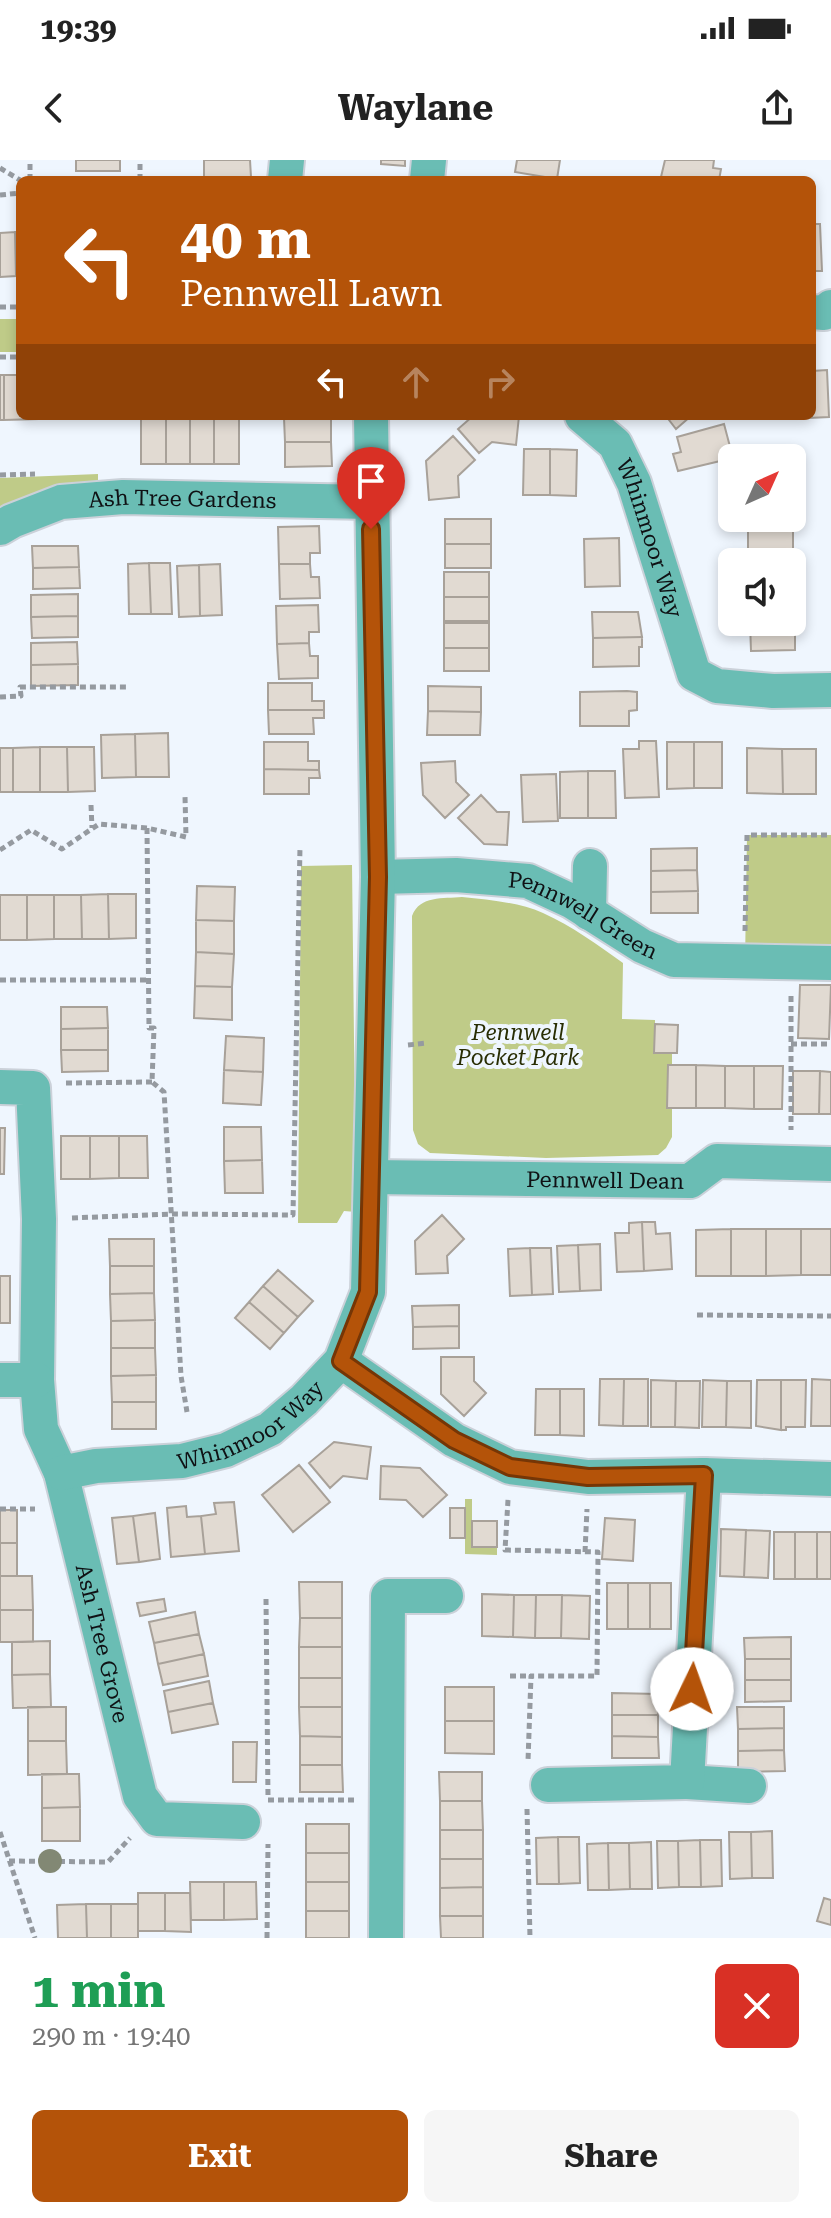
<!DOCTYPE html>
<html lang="en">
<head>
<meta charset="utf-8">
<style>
	:root { --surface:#fff; --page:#f6f6f6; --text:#222; --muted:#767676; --accent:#b45309 }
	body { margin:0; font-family:"Roboto Serif",serif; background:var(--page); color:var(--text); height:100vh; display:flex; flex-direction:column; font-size:30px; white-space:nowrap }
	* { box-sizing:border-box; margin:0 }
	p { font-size:26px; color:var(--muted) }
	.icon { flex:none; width:44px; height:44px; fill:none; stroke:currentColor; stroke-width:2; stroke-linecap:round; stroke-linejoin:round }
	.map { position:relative; height:1778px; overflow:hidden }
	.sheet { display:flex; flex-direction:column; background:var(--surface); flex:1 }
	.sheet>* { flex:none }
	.banner { position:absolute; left:16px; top:16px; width:800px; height:244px; border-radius:12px; box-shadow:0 4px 12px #0003; background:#b45309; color:#fff; overflow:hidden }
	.needle { width:52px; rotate:45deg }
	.fabs { position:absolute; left:718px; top:284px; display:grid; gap:16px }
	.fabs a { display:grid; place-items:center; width:88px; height:88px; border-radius:12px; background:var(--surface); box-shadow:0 4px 12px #0003; font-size:40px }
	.pin { position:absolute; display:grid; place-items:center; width:68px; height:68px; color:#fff; margin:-82px -34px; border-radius:50% 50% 50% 0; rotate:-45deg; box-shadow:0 0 8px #0007 }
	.pin .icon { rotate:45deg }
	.me { position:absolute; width:88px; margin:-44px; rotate:3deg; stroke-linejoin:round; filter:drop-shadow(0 0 6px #0008) }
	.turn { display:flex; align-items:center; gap:28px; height:168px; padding:0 32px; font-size:36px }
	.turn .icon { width:104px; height:104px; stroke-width:2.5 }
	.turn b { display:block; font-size:56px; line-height:68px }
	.lanes { display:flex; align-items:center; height:76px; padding:0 32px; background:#0003; justify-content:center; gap:40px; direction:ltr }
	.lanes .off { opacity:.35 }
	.round { display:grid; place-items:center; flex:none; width:84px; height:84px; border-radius:12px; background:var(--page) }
	.head { display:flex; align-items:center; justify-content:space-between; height:136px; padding:0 32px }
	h1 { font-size:48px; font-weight:700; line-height:60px; color:#1e9e55 }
	.cta { display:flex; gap:16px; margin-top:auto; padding:16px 32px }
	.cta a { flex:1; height:92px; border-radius:12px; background:var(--accent); color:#fff; font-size:32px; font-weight:700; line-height:92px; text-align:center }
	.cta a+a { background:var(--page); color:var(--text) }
	.status { display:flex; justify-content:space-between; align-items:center; height:56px; padding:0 40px; background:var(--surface); direction:ltr }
	.status svg { height:22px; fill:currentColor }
	header { display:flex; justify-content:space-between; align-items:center; height:104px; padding:0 32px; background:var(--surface); font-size:36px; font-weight:700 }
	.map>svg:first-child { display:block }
</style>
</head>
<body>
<div class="status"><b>19:39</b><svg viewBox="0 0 49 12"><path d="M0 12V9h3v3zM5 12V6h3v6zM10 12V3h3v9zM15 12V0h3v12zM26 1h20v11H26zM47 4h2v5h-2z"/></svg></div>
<header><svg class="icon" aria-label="back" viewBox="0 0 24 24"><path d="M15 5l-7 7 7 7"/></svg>Waylane<svg class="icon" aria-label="share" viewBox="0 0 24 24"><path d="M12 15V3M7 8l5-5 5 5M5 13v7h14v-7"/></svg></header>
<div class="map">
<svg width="831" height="1778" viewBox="0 0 831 1778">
	<rect width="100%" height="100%" fill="#eff6fe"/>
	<!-- green -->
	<path fill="#bfcb88" d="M0 159H20V192H0Z
		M98 314V328L42 332 0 348V318Z
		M747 675H831V803H745Z
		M352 705 356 1052 344 1051 337 1063H298L301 706Z
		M462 737C489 740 518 742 543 753 572 766 598 785 623 803L622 859 655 860V892L672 893V977L666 988 658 995 546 998 430 993 418 984 413 970 412 756C420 735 443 739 462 737Z
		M465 1339H472V1386L497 1387V1395L465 1394Z"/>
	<!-- building -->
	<path fill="#e1dad2" stroke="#a8a199" stroke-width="2" d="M76 0H120V11H76Z
		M204 0H250L251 17H204Z
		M381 0H405V6L381 4Z
		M517 0H560L557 19 515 12Z
		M665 0H714L713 8 721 9 719 20H677L661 17Z
		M812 64H820L822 111H812Z
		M15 72H20V116H16Z
		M15 72 16 116 0 117V73Z
		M827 210 829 257 808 258 812 256V211Z
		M0 215H4V260H0Z
		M4 215H20V256H38V259L4 260Z
		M473 256H519L516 285 492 282 479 293 458 269Z
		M666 256H691L676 269Z
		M166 257V304H141V258Z
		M166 257 190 258V304H166Z
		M214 257V304H190V258Z
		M214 257H239V304H214Z
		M331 257V282H285L284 258Z
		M724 264 733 298 678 311 673 294 681 292 677 277Z
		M453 276 475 300 458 316 459 337 429 340 426 301Z
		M285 282H331L332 306 285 307Z
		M524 289H550V335H523Z
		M550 289 577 290 576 336 550 335Z
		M792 337 793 367H748V358H792Z
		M445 359H491V384H445Z
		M319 366 320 393H310V404H279L278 367Z
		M748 367H793V401H748Z
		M619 378 620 426 585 427 584 379Z
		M445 384H491V408H445Z
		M32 386H78L79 407 33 408Z
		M149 403H170L172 454H151Z
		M149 403 151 454H129L128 404Z
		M220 404 222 455 200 456 199 405Z
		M279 404H310L311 417H319L320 438 280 439Z
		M199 405 200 456 179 457 177 406Z
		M79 407 80 428 33 429V408Z
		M444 412H489V437H444Z
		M78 434V456L31 457V435Z
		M444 437H489V461H444Z
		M318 445 319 472H309V483L277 484 276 446Z
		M592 452H638L642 477 593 478Z
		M78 456V477L32 478 31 457Z
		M792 456H795V490L751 491 750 462H792Z
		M444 463H489V488H444Z
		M642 477V487H639V506L593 507V478Z
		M77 482 78 504 31 505V483Z
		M309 483 310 496H318V518L279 519 277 484Z
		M444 488H489V511H444Z
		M78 504V525L31 526V505Z
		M268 523H312V541H324V550H268Z
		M428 526 481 527V552L428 551Z
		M627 531 637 532V550L629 551V566H580V532Z
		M268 550H324V558H313L314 574H269Z
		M428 551 481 552 480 575H427Z
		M168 573 169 617H136L135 574Z
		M135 574 136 617 102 618 101 575Z
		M639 581H656L659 637 625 638 623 589H639Z
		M264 582H308V601H319V610L264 609Z
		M667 582H694V628L667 629Z
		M694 582H722V628H694Z
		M40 587H67L68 632H40Z
		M40 587V632H13V588Z
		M67 587H94L95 631 68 632Z
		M0 588H13V632H0Z
		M747 588 782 589 783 634 747 633Z
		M782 589H816V634H783Z
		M455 601 456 622 469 635 445 658 423 635 421 603Z
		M264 609 319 610 320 618H309V634H264Z
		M588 611V658H560V612Z
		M588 611H615L616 658H588Z
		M556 614 558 661 523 662 521 615Z
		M481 635 497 652H509L507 685 484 684 458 658Z
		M697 688V710L651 711V689Z
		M697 710 698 731 651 732V711Z
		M197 726 235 727 234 761 196 760Z
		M698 731V753H651V732Z
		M108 734 109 779H82L81 735Z
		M108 734H136V778L109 779Z
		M0 735H27V780H0Z
		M27 735H54V779L27 780Z
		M54 735H81L82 779H54Z
		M196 760 234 761V794L196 792Z
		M196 792 234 794 232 827 195 826Z
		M800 825H831L829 879 798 878Z
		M195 826 232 827V860L194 858Z
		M61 847H107L108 868 61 869Z
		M655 864 678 865 677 893H654Z
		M108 868V890H61V869Z
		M226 876 264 878 263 912 224 910Z
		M61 890H108V911L62 912Z
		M668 905H696V948H667Z
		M696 905 725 906V948H696Z
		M725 906H754V949L725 948Z
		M754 906H783L782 949H754Z
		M224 910 263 912 261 945 223 943Z
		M793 911H820L819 954H793Z
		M820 911 831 912V954H819Z
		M224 967H261L262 1000 224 1001Z
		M0 968H5L4 1014H0Z
		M61 976H90V1019H61Z
		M90 976H119V1018L90 1019Z
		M119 976H147L148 1018H119Z
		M262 1000 263 1033H225L224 1001Z
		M442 1055 464 1079 447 1096 448 1113 416 1114 415 1081Z
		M642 1062H655L656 1074 670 1073 672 1109 644 1111Z
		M642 1062 644 1111 617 1112 615 1073H629V1063Z
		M731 1069H766V1116H731Z
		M731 1069V1116H696V1070Z
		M766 1069H801V1115L766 1116Z
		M801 1069H831V1115H801Z
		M109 1079H154V1106H110Z
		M600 1084 601 1130 580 1131 578 1085Z
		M578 1085 580 1131 559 1132 557 1086Z
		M530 1088H551L553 1134 532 1135Z
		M530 1088 532 1135 510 1136 508 1089Z
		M110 1106H154V1133L110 1134Z
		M278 1110 313 1141 298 1157 263 1126Z
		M0 1116H10V1163H0Z
		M263 1126 298 1157 284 1173 249 1142Z
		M154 1133 155 1160 111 1161 110 1134Z
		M249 1142 284 1173 270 1189 235 1158Z
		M459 1145V1166L413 1167 412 1146Z
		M155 1160V1188H111V1161Z
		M459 1166V1188L413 1189V1167Z
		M111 1188H155L156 1215 111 1216Z
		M441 1197H474V1221L486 1233 464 1256 441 1234Z
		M156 1215V1242H112L111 1216Z
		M600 1219H624L623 1266 599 1265Z
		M624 1219H648V1266H623Z
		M812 1219 831 1220V1266H811Z
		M651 1220 676 1221 675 1267H651Z
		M703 1220 727 1221 726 1267H702Z
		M757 1220H781V1270L756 1266Z
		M781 1220H806L805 1267H786V1270H781Z
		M676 1221H700L699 1268 675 1267Z
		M727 1221H751V1268L726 1267Z
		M536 1229H560V1275H535Z
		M560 1229H584V1276L560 1275Z
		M112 1242H156V1269H112Z
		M334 1282 371 1287 367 1319 343 1316 330 1328 309 1303Z
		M299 1305 330 1342 293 1372 262 1335Z
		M381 1306 420 1308 447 1335 423 1357 406 1340 380 1339Z
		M234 1342 239 1391 205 1394 201 1356 216 1354 214 1343Z
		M186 1346 187 1357 201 1356 205 1394 171 1397 167 1348Z
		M450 1348H465V1378H450Z
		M0 1350H17V1383H0Z
		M155 1353 160 1399 139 1402 133 1356Z
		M133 1356 139 1402 117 1404 112 1358Z
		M605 1358 635 1360 633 1401 602 1399Z
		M472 1361H497V1387H472Z
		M721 1369 746 1370 744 1417 720 1416Z
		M746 1370 770 1371 768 1418 744 1417Z
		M774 1372H795V1419H774Z
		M795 1372H817V1419H795Z
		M817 1372H831V1419H817Z
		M0 1383H17V1416H0Z
		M0 1416H32L33 1450H0Z
		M299 1422H342V1458H300Z
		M607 1423H628V1469H607Z
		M628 1423H650V1469H628Z
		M650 1423H671V1469H650Z
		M482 1434 514 1435 513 1477 482 1476Z
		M514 1435H536L535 1478 513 1477Z
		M536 1435H562L561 1478H535Z
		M562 1435 590 1436 589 1479 561 1478Z
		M164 1439 166 1451 140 1456 137 1443Z
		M0 1450H33V1482H0Z
		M195 1452 199 1474 154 1483 149 1462Z
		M300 1458H342V1487H299Z
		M199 1474 204 1494 158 1504 154 1483Z
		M791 1477V1499H745L744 1478Z
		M50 1481V1514L12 1515V1482Z
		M299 1487H342V1518H299Z
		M204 1494 208 1516 163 1525 158 1504Z
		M745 1499H791V1520H745Z
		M50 1514 51 1547 13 1548 12 1515Z
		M299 1518H342V1547H299Z
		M745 1520H791V1541L745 1542Z
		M209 1521 213 1543 168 1552 164 1531Z
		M445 1527H494V1561H445Z
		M612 1533 658 1534V1555H612Z
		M213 1543 218 1564 172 1573 168 1552Z
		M28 1547H66V1581H28Z
		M299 1547H342V1577L300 1576Z
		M737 1547H784V1568L738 1569Z
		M612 1555H658V1577L612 1576Z
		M445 1561H494V1594L445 1593Z
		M784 1568V1590L738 1591V1569Z
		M300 1576 342 1577V1605H300Z
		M612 1576 658 1577 659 1598H612Z
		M28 1581H66L67 1614 28 1615Z
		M233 1582H257L256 1622H233Z
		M784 1590 785 1611 738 1612V1591Z
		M300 1605H342L343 1632H300Z
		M439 1612H482V1641H440Z
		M42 1614H79L80 1647 42 1648Z
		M440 1641H482L483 1670H440Z
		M80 1647V1681H42V1648Z
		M306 1664H349V1693H306Z
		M440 1670H483V1699H440Z
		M772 1671 773 1718H752L751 1672Z
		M729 1672H751L752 1718 730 1719Z
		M558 1677 559 1724H537L536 1678Z
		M558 1677H579L580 1723 559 1724Z
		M700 1680H721L722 1726 701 1727Z
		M700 1680 701 1727H679L678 1681Z
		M657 1681H678L679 1727 658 1728Z
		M651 1682 652 1729H630L629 1683Z
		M608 1683H629L630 1729 609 1730Z
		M608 1683 609 1730H588L587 1684Z
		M306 1693H349V1722H306Z
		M440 1699H483V1727L440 1728Z
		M190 1722H224V1760H191Z
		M224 1722H256L257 1759 224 1760Z
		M306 1722H349V1751H306Z
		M483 1727V1756H440V1728Z
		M138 1733H165V1771H138Z
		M165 1733H190L191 1772 165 1771Z
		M824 1738 831 1740V1765L817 1761Z
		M86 1744H111V1778H87Z
		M86 1744 87 1778H58L57 1745Z
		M111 1744H138V1778H111Z
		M306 1751H349V1778H306Z
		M440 1756H483V1778H441Z"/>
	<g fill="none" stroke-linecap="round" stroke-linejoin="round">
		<!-- minor casing -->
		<g stroke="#cbd1d9" stroke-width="38">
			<g id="minor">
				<path d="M285 20 287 0"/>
				<path d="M427 20 429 0"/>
				<path d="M812 152 824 153 831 147"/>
				<path id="s1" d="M582 256 615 284 634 323 694 514 717 526 773 531 831 530"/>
				<path id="s2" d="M0 368 12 361 61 342 123 337 371 342"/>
				<path id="s3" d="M378 717 456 715 528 721 571 741 642 786 674 800 831 803"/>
				<path d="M589 753 590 706"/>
				<path id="s4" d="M0 927 33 928 39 1059 37 1220 41 1269 61 1313 140 1636 157 1659 243 1662"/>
				<path id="s5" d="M371 1017 690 1021 717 1001 831 1004"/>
				<path d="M341 1201 454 1280 510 1307 588 1317 704 1315"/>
				<path d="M0 1220H37"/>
				<path id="s6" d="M61 1313 96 1306 182 1301 226 1290 270 1269 304 1240 341 1201 368 1132 378 717 371 256"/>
				<path d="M687 1622 749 1626"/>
				<path d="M548 1625 687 1622 704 1315 831 1319"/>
				<path d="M386 1778 388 1436H446"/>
			</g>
		</g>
		<!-- path -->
		<path stroke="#959aa0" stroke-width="5" stroke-dasharray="6 4" stroke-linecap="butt" d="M0 8 20 20
			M30 20V0
			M140 20V0
			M0 35 20 33
			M0 147H20
			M0 197H20
			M0 315 35 314
			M0 537 21 536 20 527H128
			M91 645 92 668
			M147 668 149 868H154L152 922 164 932 181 1216 187 1252
			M0 690 31 670 62 689 99 664 147 668 186 677 185 636
			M745 771 747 675H831
			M0 820H150
			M791 836V970
			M791 884H831
			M408 885 427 883
			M66 923 152 922
			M72 1058 173 1054 293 1055 300 687
			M697 1155 831 1156
			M508 1340 505 1390 598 1392 597 1516H531L528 1601
			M0 1349H35
			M585 1392 587 1349
			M266 1439 268 1638
			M510 1516H531
			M268 1640H354
			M527 1649 530 1778
			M0 1672 35 1778
			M9 1701 108 1702 130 1678
			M267 1778 268 1684"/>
		<!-- minor -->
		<use href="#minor" stroke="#6abdb4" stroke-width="34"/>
	</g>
	<!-- trees -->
	<circle fill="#828874" cx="50" cy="1701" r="12"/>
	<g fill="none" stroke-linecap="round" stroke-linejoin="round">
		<!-- route casing -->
		<g stroke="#753606" stroke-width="20">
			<path id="route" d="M371 369 378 717 368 1132 341 1201 454 1280 510 1307 588 1317 704 1315 692 1529"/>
		</g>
		<!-- route -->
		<use href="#route" stroke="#b45309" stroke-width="14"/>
	</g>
	<g text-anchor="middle" stroke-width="8" stroke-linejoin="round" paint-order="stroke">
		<!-- street labels -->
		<g font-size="22" fill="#0f1114" stroke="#eff6fe">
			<text dy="8" stroke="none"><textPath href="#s2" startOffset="188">Ash Tree Gardens</textPath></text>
			<text dy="8" stroke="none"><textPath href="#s1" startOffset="144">Whinmoor Way</textPath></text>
			<text dy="8" stroke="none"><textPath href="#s3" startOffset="214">Pennwell Green</textPath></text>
			<text dy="8" stroke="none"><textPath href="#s5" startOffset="234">Pennwell Dean</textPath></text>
			<text dy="8" stroke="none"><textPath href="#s6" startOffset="200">Whinmoor Way</textPath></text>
			<text dy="8" stroke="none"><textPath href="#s4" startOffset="598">Ash Tree Grove</textPath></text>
		</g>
		<!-- park labels -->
		<g font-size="22" font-style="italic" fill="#292e04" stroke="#eff6fe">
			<text x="518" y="880">Pennwell<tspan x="518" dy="25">Pocket Park</tspan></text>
		</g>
	</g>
</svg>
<div class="fabs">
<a><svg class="needle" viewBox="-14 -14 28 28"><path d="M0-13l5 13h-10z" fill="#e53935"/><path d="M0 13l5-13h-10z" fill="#767676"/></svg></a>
<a><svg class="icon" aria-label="sound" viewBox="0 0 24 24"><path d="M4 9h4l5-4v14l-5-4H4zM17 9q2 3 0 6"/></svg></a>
</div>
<div class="pin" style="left:371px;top:369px;background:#d93025"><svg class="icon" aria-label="arrive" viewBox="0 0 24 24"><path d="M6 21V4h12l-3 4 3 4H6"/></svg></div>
<svg class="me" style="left:692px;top:1529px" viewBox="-20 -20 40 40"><circle r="19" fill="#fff"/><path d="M0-13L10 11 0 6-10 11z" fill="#b45309"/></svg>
<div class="banner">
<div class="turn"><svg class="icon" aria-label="left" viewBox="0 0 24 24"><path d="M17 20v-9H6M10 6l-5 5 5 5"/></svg><div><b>40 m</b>Pennwell Lawn</div></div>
<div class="lanes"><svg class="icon" aria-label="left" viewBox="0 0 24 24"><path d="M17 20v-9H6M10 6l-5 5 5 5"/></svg><svg class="icon off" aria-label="ahead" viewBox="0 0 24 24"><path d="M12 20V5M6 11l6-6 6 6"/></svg><svg class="icon off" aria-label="right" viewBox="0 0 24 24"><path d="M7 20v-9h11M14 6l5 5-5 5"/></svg></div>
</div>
</div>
<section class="sheet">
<div class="head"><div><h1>1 min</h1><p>290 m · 19:40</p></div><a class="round" style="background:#d93025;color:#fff"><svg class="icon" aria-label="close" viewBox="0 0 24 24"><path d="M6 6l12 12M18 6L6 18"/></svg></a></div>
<div class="cta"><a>Exit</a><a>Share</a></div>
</section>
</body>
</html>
